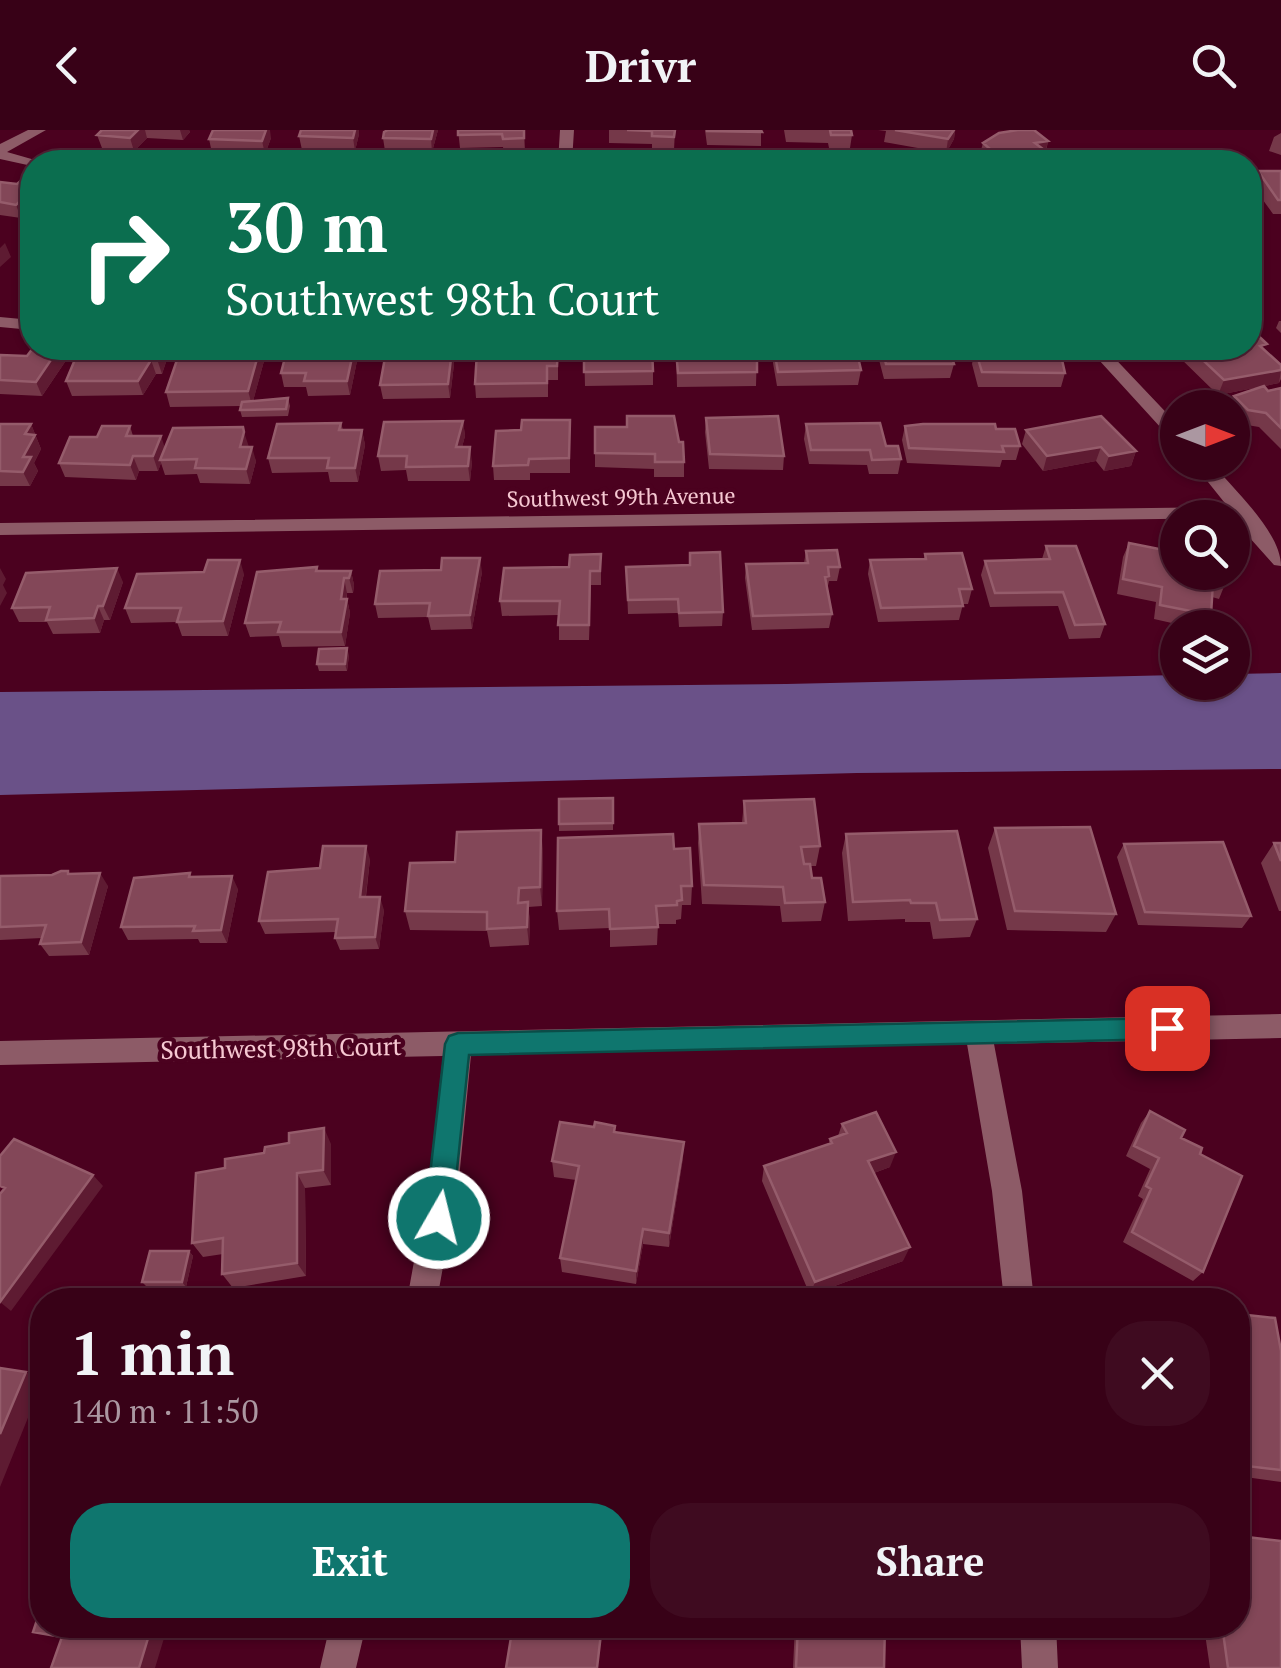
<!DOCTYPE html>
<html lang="en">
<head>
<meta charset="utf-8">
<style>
	:root { --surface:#380117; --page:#3f0b20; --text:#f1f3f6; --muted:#ab97a1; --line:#522336; --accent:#0f766e }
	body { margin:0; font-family:"PT Serif",serif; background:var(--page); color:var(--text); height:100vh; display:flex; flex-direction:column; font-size:38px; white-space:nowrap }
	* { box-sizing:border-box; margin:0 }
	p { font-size:32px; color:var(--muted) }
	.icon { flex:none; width:55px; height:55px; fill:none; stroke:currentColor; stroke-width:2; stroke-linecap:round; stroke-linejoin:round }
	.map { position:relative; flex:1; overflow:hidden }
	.side { position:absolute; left:30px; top:1158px; width:1220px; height:350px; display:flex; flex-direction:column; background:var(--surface); border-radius:40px; box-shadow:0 2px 8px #0004,0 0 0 2px var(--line) }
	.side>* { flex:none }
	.banner { position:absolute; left:20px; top:20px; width:1242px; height:210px; border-radius:40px; box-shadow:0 2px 8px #0004,0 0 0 2px var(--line); background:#0b6e4f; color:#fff; overflow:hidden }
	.needle { width:65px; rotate:90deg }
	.buttons { position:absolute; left:1160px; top:260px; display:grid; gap:20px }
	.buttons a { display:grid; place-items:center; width:90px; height:90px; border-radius:50%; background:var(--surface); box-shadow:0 2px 8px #0004,0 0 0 2px var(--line); font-size:50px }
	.pin { position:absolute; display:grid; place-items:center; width:85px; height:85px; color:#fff; margin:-42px; border-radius:20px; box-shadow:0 5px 15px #0006 }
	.me { position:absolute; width:110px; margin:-55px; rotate:8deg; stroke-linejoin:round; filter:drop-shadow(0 0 8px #0008) }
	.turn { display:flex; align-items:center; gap:35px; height:210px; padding:0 40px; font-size:45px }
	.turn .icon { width:130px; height:130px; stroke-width:2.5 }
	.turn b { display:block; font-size:70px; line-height:85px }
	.round { display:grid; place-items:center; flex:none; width:105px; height:105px; border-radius:40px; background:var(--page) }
	.summary { display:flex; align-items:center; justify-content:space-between; height:170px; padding:0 40px }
	h1 { font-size:60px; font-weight:800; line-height:75px }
	.action { display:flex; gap:20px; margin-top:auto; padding:20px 40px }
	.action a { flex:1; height:115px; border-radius:40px; background:var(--accent); color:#fff; font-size:40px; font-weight:800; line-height:115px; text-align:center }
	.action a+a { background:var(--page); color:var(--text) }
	header { display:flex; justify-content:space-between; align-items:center; height:130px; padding:0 40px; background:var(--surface); font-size:45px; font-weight:800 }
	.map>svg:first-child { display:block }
</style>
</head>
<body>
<header><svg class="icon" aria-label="back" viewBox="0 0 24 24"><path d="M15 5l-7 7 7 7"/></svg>Drivr<svg class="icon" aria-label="search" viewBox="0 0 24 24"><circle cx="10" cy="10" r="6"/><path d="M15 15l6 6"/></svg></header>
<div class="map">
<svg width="1281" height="1538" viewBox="0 0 1281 1538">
	<rect width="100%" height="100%" fill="#4b011f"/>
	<!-- water -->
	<path fill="#6a5188" d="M1281 543V639L857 643 0 665V562L786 554 1177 545 1178 552H1232L1233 544Z"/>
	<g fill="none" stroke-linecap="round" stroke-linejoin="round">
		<!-- minor -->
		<path fill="#8d5b67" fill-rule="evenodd" d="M28 0H46L7 22 42 32H32V36L0 29V14Z
			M560 0H574L572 32H558Z
			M0 187 32 190V200L0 197Z
			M1088 218H1105L1178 295V311L1172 310Z
			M1192 332H1211C1234 360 1281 402 1281 436L1274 435 1232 388 0 405V393L1228 377Z
			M1281 884V908L994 914 1022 1061 1034 1170H1004L992 1061 967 914 471 925 459 1049 437 1170H407L429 1049 443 926 0 935V911Z
			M330 1495H366L356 1538H320Z
			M1020 1495H1056L1058 1538H1022Z"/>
	</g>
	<!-- wall -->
	<path fill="#753849" d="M102 0H189L190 2 183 10 147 8 134 21 102 18 97 5Z
		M438 0 432 22 385 21 383 8Z
		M458 0H524L525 22 504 23 503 17 460 18Z
		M609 0H675L674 20H652V14L609 13Z
		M705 0H761V16L707 15Z
		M784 0H851L852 5 850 18H829L828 13 786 12Z
		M878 0H955L954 9 946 23 884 12 886 1Z
		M1281 3V25L1269 21 1274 7Z
		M359 4 355 21 302 20 299 6Z
		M271 8 265 24 212 23 209 9Z
		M1048 11 1046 22 1060 32H976L978 21 981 20 983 13Z
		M1258 41H1281V84H1273L1252 55Z
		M32 50V79L21 88 0 85V52L17 54Z
		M32 126V157H27L21 143Z
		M1279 191H1281V203L1276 198Z
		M59 218 65 232 42 266 0 264V225L27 226Z
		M162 218 166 232 162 244H156L143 265 72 266 66 251 129 227Z
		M260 218 264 231 253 271 288 268 290 276 288 286 242 287 240 280 241 276 170 277 166 262 231 225Z
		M354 218 357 231 350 265 308 266 306 257H284L281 243Z
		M558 218V250H548V267L476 268 475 254 531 221Z
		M729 218H757L756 256 677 257 676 220 729 219Z
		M880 218H949L954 234 950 248 884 249 878 226Z
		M1179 218H1250L1265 220 1281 235V249L1279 253 1218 265 1176 224Z
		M584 219 653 241V255L585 256Z
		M774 219 861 240 858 255 777 256 773 233Z
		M975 219 1065 243 1061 257H978L972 234Z
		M452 220 454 234 450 268 383 269 380 255Z
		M1281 258V319L1259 297 1241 294 1232 285V278H1229L1234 266Z
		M706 288 784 326 783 340 709 339 705 302Z
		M570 290V343H530V350H494L493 336 521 300Z
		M463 291 465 306 462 317 472 332 470 351H408L406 340 381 341 378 326Z
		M341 293 343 300H362L365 315 358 352H330L328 342 272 343 268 328Z
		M0 294H31L41 319 34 333 38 341 30 356H0Z
		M806 294 901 329 898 344H869L867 335 809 334 804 309Z
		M130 296 133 306 165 318 249 317 256 331 250 354 200 353 197 344 165 345 161 333 158 341H139L136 350 65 347 59 333 97 307Z
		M905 296 996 299 1020 316 1016 330H1002L1000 337 907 333 902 310Z
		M595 297 684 332V347H654V339L595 337Z
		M1026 300 1136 321 1131 336 1104 341 1096 331 1043 341 1022 314Z
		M1129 413 1163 427 1175 430 1178 425 1225 454 1219 469 1212 467 1211 485 1205 498H1194L1154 489 1156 472 1117 464 1123 427Z
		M1046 416 1105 494 1100 508 1069 509 1058 476 990 477 981 445 985 431 1042 429Z
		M806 421 840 437 837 451H829L827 460 832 484 829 498 752 500 745 448 746 434 804 433Z
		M690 423 723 482 722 496 679 497 678 483 628 484 626 437 689 435Z
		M601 424V455H591L589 510H559V485L502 486 500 471 569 437Z
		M925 424 972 459 968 474H963L959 490 878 492 868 444 870 430 924 429Z
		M317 437 318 441H351L354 455 353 463H347V469L350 483 345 516 282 517 279 506 250 507 245 493Z
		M482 442 472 499 431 500 428 487 378 488 375 474Z
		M244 444 228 506H182L177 492 131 493 125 478Z
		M123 452 110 490H104L100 503 53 504 47 492H19L12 478Z
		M349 525 347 541H319L317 534Z
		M613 668V700L559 701V694Z
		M744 671 820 716 816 736H810L812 748 825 772 821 791 782 792 780 776 702 774 698 713 699 694 742 693Z
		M995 698 1116 784 1106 802 1007 800 988 718Z
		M846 704 977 789 970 807 933 809 930 792H905V789L848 791 842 723Z
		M1274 713H1281V781H1279L1261 733Z
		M1124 714 1251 786 1242 798 1138 795 1117 727Z
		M543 719 542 776 528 777 530 791 529 815 490 817 487 801 410 800 405 781 455 732Z
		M674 719 692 756 691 775H682L681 789 676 790V794H658L657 815 610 817V798L559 800 557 781Z
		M370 729 366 767 384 780 379 819 340 820 335 808 336 802 265 804 259 791 320 738Z
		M70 744 108 756 89 825 49 826 40 814 42 808 0 810V746Z
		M192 747 238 759 227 813H200L198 809 128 810 121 797Z
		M1150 981 1200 1024 1203 1142 1193 1151 1123 1112 1143 1069 1138 1066 1150 1039 1126 1026 1141 993Z
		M842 994 890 1037 874 1043 903 1131 810 1165 762 1051 764 1036 828 1015 830 1009 838 1006Z
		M615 1002 683 1028 669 1117 643 1114 636 1154 562 1142 560 1128 576 1050 554 1047 552 1031Z
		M331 1014V1055L305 1058 306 1146 233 1158 222 1144 223 1124 203 1127 192 1113 225 1038Z
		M189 1121 193 1126 186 1157H147L142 1152Z
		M1238 1184 1281 1221V1352L1238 1346Z
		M1247 1407 1281 1538H1210L1204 1497 1198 1495H1238Z
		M795 1495H885L884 1538H793Z"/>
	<!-- shaded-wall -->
	<path fill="#5e1b32" d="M138 0H145L147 8 134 21 130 8Z
		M180 0H189L190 2 183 10Z
		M266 0H270L271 8 265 24 262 11Z
		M355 0H359V4L355 21 353 8Z
		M433 0H438L432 22 431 9Z
		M954 0H955L954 9 946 23 948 9Z
		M1048 11 1045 24 1035 13Z
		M32 60V79L21 88 16 75Z
		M5 113 11 127 0 137V118Z
		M59 218 65 232 42 266 36 252Z
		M162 218 166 232 162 244 157 229Z
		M260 218 264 231 252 275 248 261Z
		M354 218 357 231 350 265 347 251Z
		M452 220 454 234 450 268 448 254Z
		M151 230 156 244 143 265 138 251Z
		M1281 240 1279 253 1218 265 1224 250Z
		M463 291 465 306 458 332 456 317Z
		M31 294 41 319 34 333 38 341 30 356 23 342V327L25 304Z
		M362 300 365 315 358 352 355 338Z
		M244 302 249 317H240Z
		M161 306 166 321 160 330 161 333 158 341 153 326Z
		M252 317 256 331 250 354 246 339Z
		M470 317 472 332 470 351 468 336Z
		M1101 317 1096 331 1043 341 1047 326Z
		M1136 321 1131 336 1104 341 1109 326Z
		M133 326 139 341 136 350 130 335Z
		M480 428 482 442 472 499 470 485Z
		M240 430 244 444 228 506 223 491Z
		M0 438 6 449 3 455 7 463 0 476Z
		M117 438 123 452 110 490 103 476Z
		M351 441 354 455 353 463 349 448Z
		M344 448 347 463 346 473 347 469 350 483 345 516 341 502V469Z
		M98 476 104 490 100 503 94 488Z
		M347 518 349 525 347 541 345 534Z
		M541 700 543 719 542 776 540 757Z
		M366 716 370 729 364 780 360 767Z
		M100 743 108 756 89 825 81 812Z
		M232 746 238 759 227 813 221 800Z
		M380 767 384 780 379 819 375 807Z
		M528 772 530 791 529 815 527 797Z
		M324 998 331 1014V1055L323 1040Z
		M684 1012 683 1028 669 1117V1103Z
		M896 1022 890 1037 863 1047 868 1031Z
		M297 1043 305 1058 306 1146 297 1133Z
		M93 1045 103 1056 11 1181 0 1172Z
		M643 1099V1114L636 1154V1141Z
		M910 1117 903 1131 810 1165 815 1152Z
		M189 1121 193 1126 186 1157 182 1152Z
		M26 1242 42 1253 0 1357V1304Z
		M152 1495H168L155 1538H139Z"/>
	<!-- building -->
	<path fill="#834758" stroke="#955c6b" stroke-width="2.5" d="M102 0H138L130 8 97 5Z
		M213 0H266L262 11 209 9Z
		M301 0H355L353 8 299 6Z
		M388 0H433L431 9 383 8 384 2Z
		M458 0H524V8L503 9 502 4 458 5Z
		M627 0H675L674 7 652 6V1Z
		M707 0H761L762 2 707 1Z
		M830 0H851L852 5H831Z
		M895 0H954L948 9Z
		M1018 0H1034L1048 11 1035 13 1060 32H1005L1000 28 989 30 978 21 990 19 983 13 999 3Z
		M1258 41H1281V70H1278Z
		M23 49 32 50V60L16 75 0 72V52L17 54Z
		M32 126V143H21Z
		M1250 198 1267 214 1260 216 1281 235V240L1224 250 1190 218H1250Z
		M33 218H59L36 252 0 250V225L27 226Z
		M133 218H162L157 229 151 230 138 251H66L76 227H129Z
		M233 218H260L248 261 166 262 178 227 231 225Z
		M354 218 347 251H304L306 243H281L287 220Z
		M531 218H558L557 236H547V253L475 254 477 222 531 221Z
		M602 218H652L653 241 584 242V219Z
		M730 218H757V242L678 243 676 220 731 219Z
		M856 218 861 240 778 242 774 219Z
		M882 218H949L954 234H886Z
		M1005 218H1054L1056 221H1060L1065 243 982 242 975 219Z
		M452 220 448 254 380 255 386 222Z
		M1264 256 1268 261 1281 258V298L1266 283 1248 280 1234 266Z
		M288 268 286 279 240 280 242 272Z
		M627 286H674L679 312H683L684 332H655V324L595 323V297H627Z
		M778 286 784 326 710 324 706 288Z
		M1101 286 1136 321 1109 326 1101 317 1047 326 1026 300Z
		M522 290H570L569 328 529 329 528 335 493 336 496 301 521 300Z
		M463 291 456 317H470L468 336 406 337 407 326H378L384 292Z
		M341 293 339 300H362L355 338H327L329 328H268L277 294Z
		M880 293 886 316H898L901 329 872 330 870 320H811L806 294Z
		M0 294H31L25 304 35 305 23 327H31L23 342 0 341Z
		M923 294H995L996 299H1015L1020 316H1002L1004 322 909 318 905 296Z
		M102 296H130L126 306H161L153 326H133L130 335 59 333 70 307H97Z
		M243 297 244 302 240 317H252L246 339 195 338 197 329 160 330 173 298Z
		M1129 413 1164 420 1163 427 1178 430V442H1227L1225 454 1213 452 1211 485 1160 475 1162 457 1123 449Z
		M1046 416H1076L1105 494 1075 495 1063 462 995 463 985 431 1050 429Z
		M837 420 840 437H828L829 446 825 447 832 484 753 486 746 434 808 433 806 421Z
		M720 422 723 482 679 483 678 469 628 470 626 437 690 435V423Z
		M962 423 972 459H959L963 476 881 478 870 430 926 429 925 424Z
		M601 424 600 441H590L589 495H558L560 471H500L504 438 569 437 570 425Z
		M442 428H480L470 485 428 486 430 473 375 474 380 441 441 440Z
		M208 430H240L223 491 177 492 181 478H125L137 444 204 442Z
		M317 437 316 441H351L349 448H344L341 469H347L341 502H278L281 492 245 493 257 442Z
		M117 438 103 476H98L94 488 46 490 50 477 12 478 26 443Z
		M347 518 345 534H317L319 519Z
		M613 668V693L559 694V669Z
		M814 669 820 716 801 717 804 734H810L812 748H821L825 772 785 773 783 757 704 755 699 694 746 693 744 671Z
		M1090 697 1116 784 1015 781 995 698Z
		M541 700 540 757 519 758 518 773 528 772 527 797 487 799V782L405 781 410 733 455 732 457 702Z
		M957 701 977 789 940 790 936 773H911L910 770 853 772 846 704Z
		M673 704 674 719 690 718 692 756H681L682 770 677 771V775L656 776 658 797 610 799 609 779 557 781 558 708Z
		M1223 712 1251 786 1145 782 1124 714Z
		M1274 713H1281V731Z
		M323 716H366L360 767H380L375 807 335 808 338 789 259 791 268 742 320 738Z
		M61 741H68V744L100 743 81 812 40 814 46 795 0 797V746L52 745Z
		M190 743 189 747 232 746 221 800 193 801 195 796 121 797 134 748Z
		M1150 981 1185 1000 1181 1008 1202 1018 1200 1024 1242 1046 1203 1142 1132 1102 1151 1059 1146 1056 1159 1028 1134 1016Z
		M876 982 896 1022 868 1031 910 1117 815 1152 764 1036 832 1013 830 1009 847 1003 842 994Z
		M560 992 594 997 595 992 615 996 614 1002 684 1012 669 1103 643 1099 636 1141 560 1128 579 1036 552 1031Z
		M324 998 323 1040 297 1043V1133L222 1144 223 1108 192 1113 196 1043 225 1038V1029L264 1023 265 1017 289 1013V1003Z
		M14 1009 93 1045 0 1172V1064L5 1058 0 1056V1026Z
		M150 1121H189L182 1152H142Z
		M1238 1184 1275 1188 1281 1221V1340L1238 1335Z
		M0 1238 26 1242 0 1304Z
		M1238 1398 1245 1399 1247 1407 1281 1411V1538H1228L1222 1495H1238Z
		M42 1475V1495H152L139 1538H51L62 1507 33 1502Z
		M513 1495H602L597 1538H506Z
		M798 1495H885L884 1538H796Z"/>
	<!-- route -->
	<path fill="#0f766e" stroke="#0a4d48" stroke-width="2.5" d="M1167 888 1176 891 1179 898 1176 906 1167 909 469 925 452 1088 448 1097 439 1101 429 1097 425 1088 445 914 449 906 458 903Z"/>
	<g text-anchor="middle" stroke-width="9" stroke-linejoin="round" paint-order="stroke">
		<!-- far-street labels -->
		<g font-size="22" fill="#f6c8d2" stroke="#4b011f">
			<text transform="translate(621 367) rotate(-1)" y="8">Southwest 99th Avenue</text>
		</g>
		<!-- street labels -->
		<g font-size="25" fill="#f6c8d2" stroke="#4b011f">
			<text transform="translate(281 918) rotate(-1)" y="9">Southwest 98th Court</text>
		</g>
	</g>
</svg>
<div class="buttons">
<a><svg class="needle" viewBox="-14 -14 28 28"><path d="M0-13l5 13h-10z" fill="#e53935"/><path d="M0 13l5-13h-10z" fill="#ab97a1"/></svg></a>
<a><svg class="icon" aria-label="search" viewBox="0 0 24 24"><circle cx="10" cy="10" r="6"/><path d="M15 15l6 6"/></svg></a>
<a><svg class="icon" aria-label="layers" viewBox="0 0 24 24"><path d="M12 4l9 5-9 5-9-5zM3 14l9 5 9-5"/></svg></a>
</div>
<div class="pin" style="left:1167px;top:898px;background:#d93025"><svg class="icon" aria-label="arrive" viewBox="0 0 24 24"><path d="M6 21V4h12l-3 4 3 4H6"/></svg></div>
<svg class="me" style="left:439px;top:1088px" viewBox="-20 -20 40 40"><circle r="17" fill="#0f766e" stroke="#fff" stroke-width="3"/><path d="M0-11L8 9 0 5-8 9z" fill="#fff"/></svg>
<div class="banner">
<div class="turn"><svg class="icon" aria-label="right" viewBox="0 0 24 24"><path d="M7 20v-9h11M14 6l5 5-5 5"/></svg><div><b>30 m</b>Southwest 98th Court</div></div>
</div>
<section class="side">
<div class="summary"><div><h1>1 min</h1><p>140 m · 11:50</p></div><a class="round"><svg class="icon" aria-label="close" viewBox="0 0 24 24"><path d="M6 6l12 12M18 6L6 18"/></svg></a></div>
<div class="action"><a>Exit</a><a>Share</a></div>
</section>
</div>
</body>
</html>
